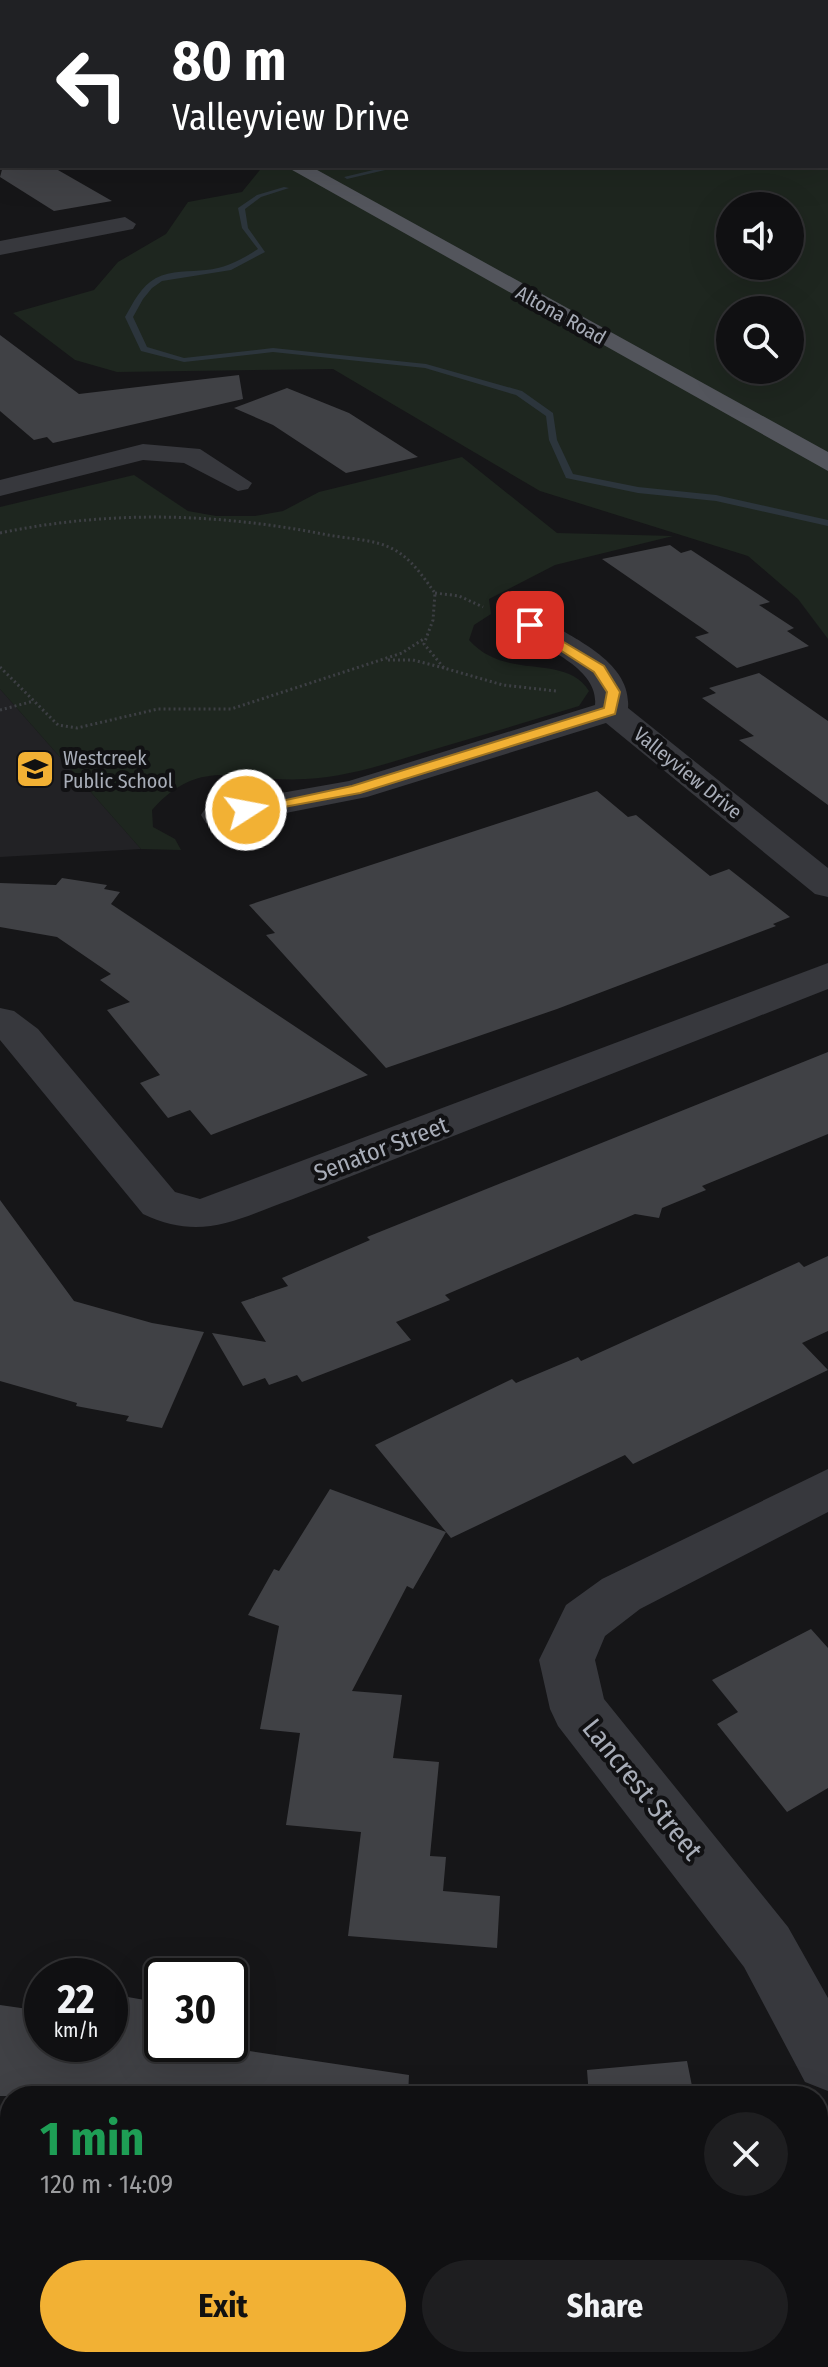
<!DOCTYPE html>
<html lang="en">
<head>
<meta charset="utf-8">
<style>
	:root { --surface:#101012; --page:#1e1e20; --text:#f1f3f6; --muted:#9c9d9f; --line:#303032; --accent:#f2b134 }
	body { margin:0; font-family:"Fira Sans Condensed",sans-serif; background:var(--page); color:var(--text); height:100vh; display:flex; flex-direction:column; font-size:30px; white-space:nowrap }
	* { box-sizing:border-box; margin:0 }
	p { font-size:26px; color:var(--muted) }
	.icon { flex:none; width:44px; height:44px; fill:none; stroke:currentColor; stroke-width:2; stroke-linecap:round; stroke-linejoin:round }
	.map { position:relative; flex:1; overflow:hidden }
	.side { position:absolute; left:0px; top:2086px; width:828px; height:282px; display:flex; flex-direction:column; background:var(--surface); border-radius:32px 32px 0 0; box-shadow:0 8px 32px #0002,0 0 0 2px var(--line) }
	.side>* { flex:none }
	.guide { position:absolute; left:0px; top:0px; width:828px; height:168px; box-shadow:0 8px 32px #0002,0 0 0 2px var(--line); background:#202124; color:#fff; overflow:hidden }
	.tools { position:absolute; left:716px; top:192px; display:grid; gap:16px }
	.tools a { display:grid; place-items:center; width:88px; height:88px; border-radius:50%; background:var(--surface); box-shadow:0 8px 32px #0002,0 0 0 2px var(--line); font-size:40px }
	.speed { position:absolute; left:24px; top:1958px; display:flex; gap:16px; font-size:40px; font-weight:700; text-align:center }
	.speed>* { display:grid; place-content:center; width:104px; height:104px; border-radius:50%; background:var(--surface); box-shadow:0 8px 32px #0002,0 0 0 2px var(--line); line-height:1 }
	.speed small { font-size:20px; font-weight:400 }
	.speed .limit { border:4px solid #111; border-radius:12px; background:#fff; color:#111 }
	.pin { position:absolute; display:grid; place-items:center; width:68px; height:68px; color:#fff; margin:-34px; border-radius:16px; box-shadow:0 4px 12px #0006 }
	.me { position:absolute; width:88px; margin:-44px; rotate:79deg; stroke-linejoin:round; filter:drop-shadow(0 0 6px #0008) }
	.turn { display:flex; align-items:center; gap:28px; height:168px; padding:0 40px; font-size:36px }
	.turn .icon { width:104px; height:104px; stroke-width:2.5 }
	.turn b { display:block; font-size:56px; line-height:68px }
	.round { display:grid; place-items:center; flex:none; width:84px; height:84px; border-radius:42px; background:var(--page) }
	.overview { display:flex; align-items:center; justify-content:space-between; height:136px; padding:0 40px }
	h1 { font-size:48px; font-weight:700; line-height:60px; color:#1e9e55 }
	.button { display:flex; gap:16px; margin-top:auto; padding:16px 40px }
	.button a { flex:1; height:92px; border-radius:48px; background:var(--accent); color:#111; font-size:32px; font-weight:700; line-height:92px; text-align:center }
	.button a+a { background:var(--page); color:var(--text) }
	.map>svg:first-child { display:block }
</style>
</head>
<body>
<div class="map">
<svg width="828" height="2367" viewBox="0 0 828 2367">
	<rect width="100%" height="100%" fill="#161618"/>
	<!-- built -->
	<path fill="#222225" d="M0 689 141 849 0 857Z"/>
	<!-- green -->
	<path fill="#1e261f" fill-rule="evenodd" d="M48 0H828V639L798 599 748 556 540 491 333 369 117 372 75 360 13 313 94 290 118 262 166 234 188 202 242 192 263 166H826V2ZM730 206H790V266H730ZM730 310H790V370H730Z
		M462 457 557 533 673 536 555 565 489 599 491 614 474 625 469 640C506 682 565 652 589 691L579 706C527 722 476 737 425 752 386 764 347 777 305 779 241 783 201 754 152 810L153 827 175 839 181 850 141 849 0 689V507L134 475 188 511 216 516H255L283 511 319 492Z"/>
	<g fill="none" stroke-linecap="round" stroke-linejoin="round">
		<!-- stream -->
		<path fill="#2c353c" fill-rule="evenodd" d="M390 166H402L347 179 344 177Z
			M284 187 289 188 261 197 245 209 248 228 265 252 231 270 162 281 152 288 143 299 133 317 147 347 184 358 273 348 426 364 522 391 553 413 557 440 573 474 638 487 716 495 828 520V526L716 501 638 493 566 478 549 440 546 416 516 395 425 368 273 352 184 362 141 351 125 317C133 303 141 286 156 278 171 270 190 272 206 270 226 268 241 260 258 249L242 228 238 208 257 195Z"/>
	</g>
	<!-- building -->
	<path fill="#404145" d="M3 166H51L112 201 54 211 0 177Z
		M0 335 79 394 239 375 243 399 53 443 47 437 34 440 0 411Z
		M287 388 349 413 418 457 346 473 273 425 234 408Z
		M670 545 681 553 691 550 770 602 759 605 794 628 787 631 809 646 737 668 695 637 709 633 602 559Z
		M759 673 828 721V805L739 740 754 736 702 698 716 693 709 688Z
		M597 791 628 817 636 815 710 876 729 869 790 917 773 924 776 926 557 1009 386 1068 266 935 275 933 249 905Z
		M62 878 107 885 104 889 120 892 111 904 368 1075 211 1135 190 1110 168 1118 140 1083 160 1075 107 1010 130 1002 100 980 111 974 57 937 0 927V883L56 885Z
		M828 1052V1134L702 1186 706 1190 662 1208 659 1218 635 1214 445 1295 450 1300 396 1322 411 1340 302 1382 297 1375 269 1385 265 1378 243 1386 212 1333 266 1342 241 1302 288 1286 282 1278 370 1240 367 1237Z
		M0 1200 74 1301 152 1323 204 1332 162 1428 126 1421 129 1416 76 1406 77 1403 0 1381Z
		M828 1256V1331L802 1343 828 1370 633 1464 625 1455 451 1538 375 1445 512 1379 516 1383 578 1357 581 1361 799 1262 804 1267Z
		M330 1489 446 1532 413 1589 407 1586 352 1691 402 1695 393 1758 439 1762 430 1856 446 1857 443 1891 500 1896 497 1948 348 1936 361 1832 286 1825 300 1733 260 1729 279 1626 248 1615 274 1569 279 1571Z
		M811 1629 828 1648V1788L787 1812 717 1724 738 1712 712 1680Z
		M122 1996 162 2003V2044H203L409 2075 408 2096H0V2005L42 2011V2044H110V2003L119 2004Z
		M687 2061 694 2096H589L587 2070Z"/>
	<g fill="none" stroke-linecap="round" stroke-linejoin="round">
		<!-- path-far1 -->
		<path stroke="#3d3f44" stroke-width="2" stroke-dasharray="2 3" stroke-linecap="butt" d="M390 2 398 0"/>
		<!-- path -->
		<path stroke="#3d3f44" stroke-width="3" stroke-dasharray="2 3" stroke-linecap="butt" d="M0 533C110 510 218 513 328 535 349 539 374 539 393 549 412 559 423 577 435 593L433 620 424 644 444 668 503 685 556 691
			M435 593 459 596 483 607
			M388 660H413L444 668
			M0 667 58 725 77 728 158 709H231L402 653 425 638
			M0 710 34 701"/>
		<!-- minor -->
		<path fill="#37383d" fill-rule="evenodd" d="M0 22H2L0 33Z
			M0 117 2 118V130L0 129Z
			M0 153H2L0 166Z
			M125 217 136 224 133 229 0 255V241Z
			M143 444 200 449 252 483 248 489 238 491 184 463 143 460 0 496V480Z
			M530 616 541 618C574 639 632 662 628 708L828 868V897L815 894 606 723 367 797 219 826 206 823 201 815 206 807 219 804 349 781 595 705C599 669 546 649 519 632L514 625 519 618Z
			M828 963V989L293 1199C236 1219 202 1242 143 1214L0 1040V1008L14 1011 38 1029 175 1192 200 1199Z
			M828 1469V1512L640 1609 605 1636 595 1660 604 1699 788 1927 828 1998V2091L805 2082 744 1967 558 1726 550 1709 539 1660 566 1605 602 1579Z"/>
		<!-- major -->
		<path fill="#53555c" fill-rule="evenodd" d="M0 0 7 2H2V11Z
			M285 166H310L828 452V471Z"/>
	</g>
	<!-- route -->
	<path fill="#f2b134" stroke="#9d7322" stroke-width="2" d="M530 622 604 666 620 692 615 714 360 793 246 814 239 810 352 786 604 708 607 692 594 672 526 628 524 625Z"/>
	<!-- icons -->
	<defs>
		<g id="school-square" transform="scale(2)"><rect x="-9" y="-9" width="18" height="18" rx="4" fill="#f2b134" stroke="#111113"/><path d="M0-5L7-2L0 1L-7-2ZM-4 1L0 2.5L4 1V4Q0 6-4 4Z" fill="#111"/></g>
	</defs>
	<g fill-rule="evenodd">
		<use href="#school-square" x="35" y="769"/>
	</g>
	<g text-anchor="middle" stroke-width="8" stroke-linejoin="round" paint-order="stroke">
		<!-- far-street labels -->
		<g font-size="20" fill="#a8adb8" stroke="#111113">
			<text transform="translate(561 315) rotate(29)" y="7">Altona Road</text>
			<text transform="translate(688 773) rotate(39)" y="7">Valleyview Drive</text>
		</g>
		<!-- far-poi labels -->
		<g font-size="20" fill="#a8adb8" stroke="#111113" text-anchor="start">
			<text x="63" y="765">Westcreek<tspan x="63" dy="23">Public School</tspan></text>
		</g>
		<!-- street labels -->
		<g font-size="24" fill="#a8adb8" stroke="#111113">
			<text transform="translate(381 1149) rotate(-21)" y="8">Senator Street</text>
		</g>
		<!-- near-street labels -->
		<g font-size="28" fill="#a8adb8" stroke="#111113">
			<text transform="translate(643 1789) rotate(51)" y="10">Lancrest Street</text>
		</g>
	</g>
</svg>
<div class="tools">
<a><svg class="icon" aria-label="sound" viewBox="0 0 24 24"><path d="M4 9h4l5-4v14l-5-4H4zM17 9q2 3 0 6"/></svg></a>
<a><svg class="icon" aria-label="search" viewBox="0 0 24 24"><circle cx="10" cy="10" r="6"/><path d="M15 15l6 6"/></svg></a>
</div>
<div class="speed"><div>22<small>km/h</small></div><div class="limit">30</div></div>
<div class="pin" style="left:530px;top:625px;background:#d93025"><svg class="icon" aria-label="arrive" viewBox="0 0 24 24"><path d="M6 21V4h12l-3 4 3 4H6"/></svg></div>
<svg class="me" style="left:246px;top:810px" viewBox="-20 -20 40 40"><circle r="17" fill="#f2b134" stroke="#fff" stroke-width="3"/><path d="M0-11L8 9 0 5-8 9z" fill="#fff"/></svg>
<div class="guide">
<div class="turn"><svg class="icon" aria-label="left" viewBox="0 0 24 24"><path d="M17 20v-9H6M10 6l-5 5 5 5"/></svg><div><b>80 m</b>Valleyview Drive</div></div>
</div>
<section class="side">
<div class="overview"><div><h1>1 min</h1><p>120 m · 14:09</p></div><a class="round"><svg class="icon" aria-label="close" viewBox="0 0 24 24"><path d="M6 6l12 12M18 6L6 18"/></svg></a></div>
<div class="button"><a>Exit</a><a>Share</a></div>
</section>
</div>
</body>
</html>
